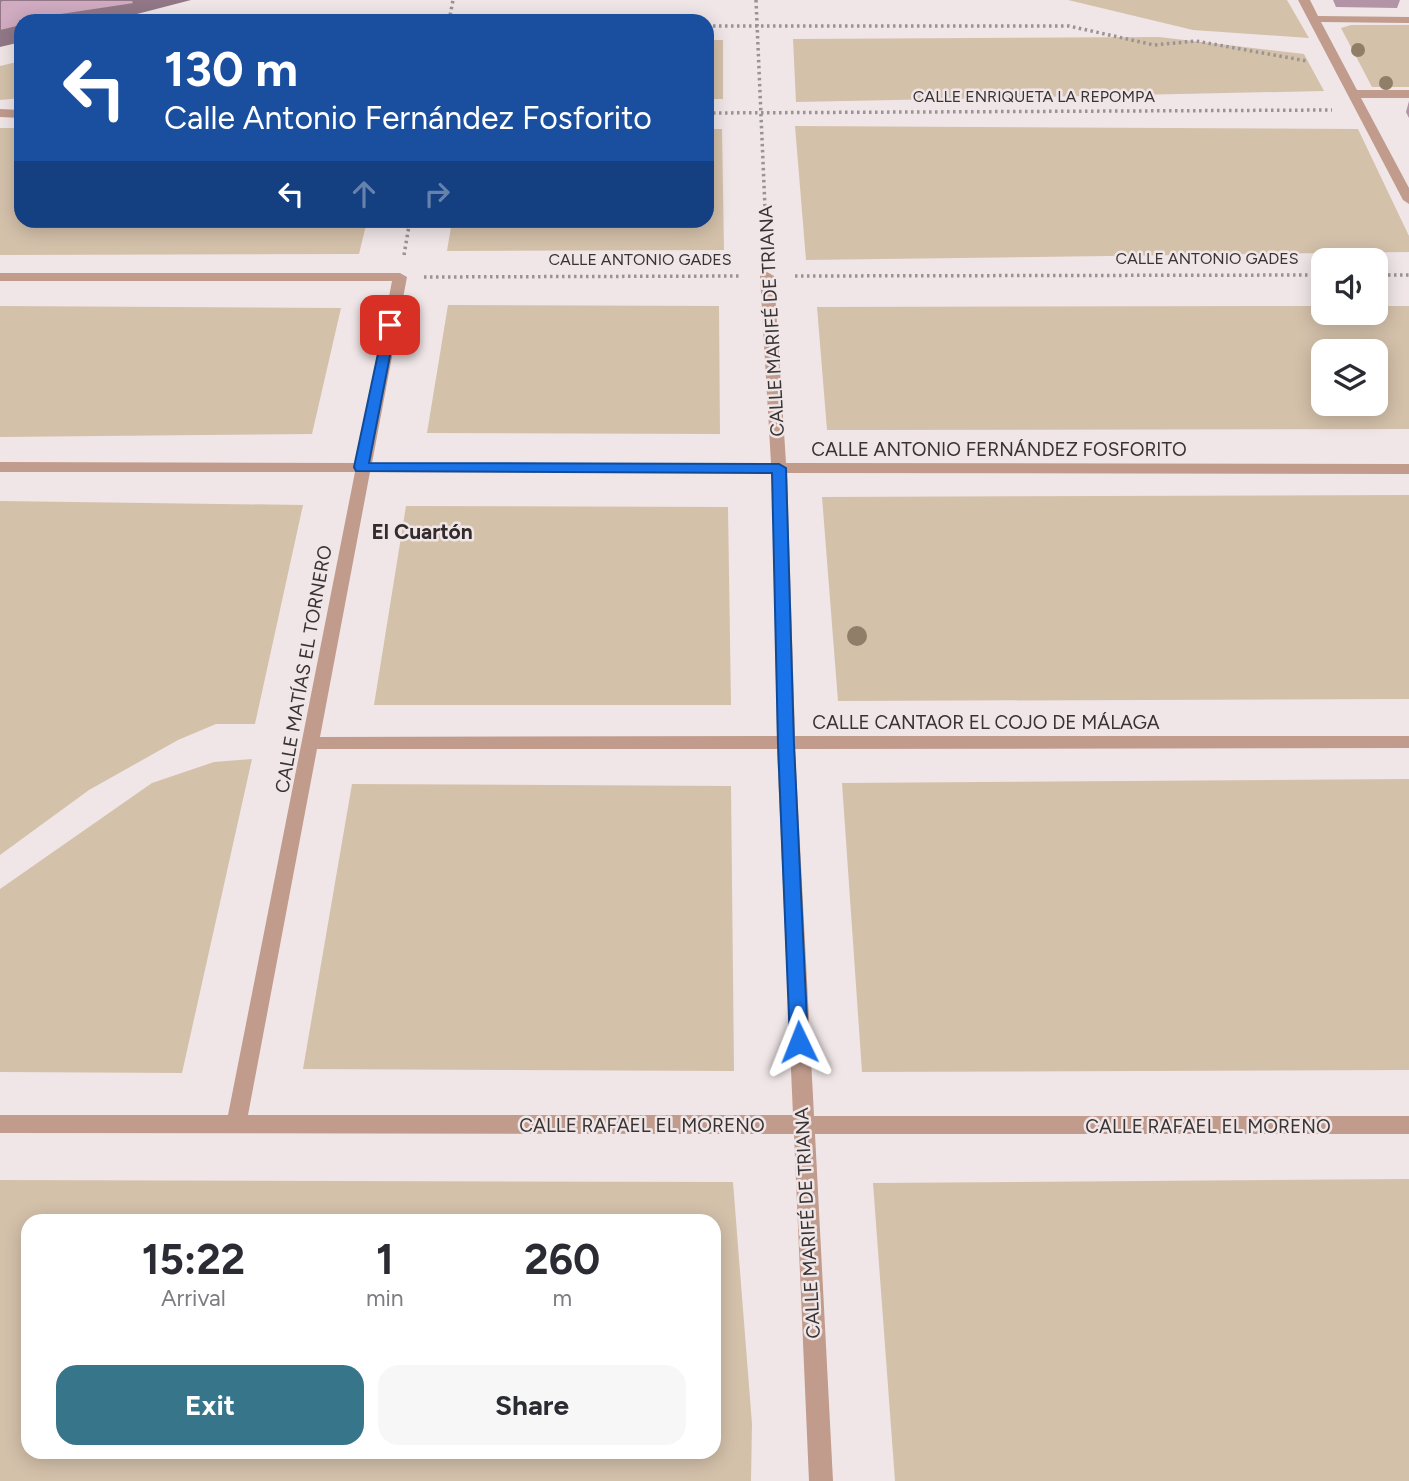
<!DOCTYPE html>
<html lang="en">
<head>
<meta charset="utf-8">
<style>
	:root { --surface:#fff; --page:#f7f7f7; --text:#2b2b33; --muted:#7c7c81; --accent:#36758a }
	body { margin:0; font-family:Figtree,sans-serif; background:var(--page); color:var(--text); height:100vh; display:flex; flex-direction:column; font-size:26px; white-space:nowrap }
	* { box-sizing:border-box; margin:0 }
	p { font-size:23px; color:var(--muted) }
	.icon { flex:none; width:38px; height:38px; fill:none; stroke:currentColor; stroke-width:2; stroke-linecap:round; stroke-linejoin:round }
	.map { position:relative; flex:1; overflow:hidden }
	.panel { position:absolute; left:21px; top:1214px; width:700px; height:245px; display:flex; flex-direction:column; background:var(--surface); border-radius:21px; box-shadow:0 4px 18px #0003 }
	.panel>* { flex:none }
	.hud { position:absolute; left:14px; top:14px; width:700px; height:214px; border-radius:21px; box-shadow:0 4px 18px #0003; background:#1a4fa0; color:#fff; overflow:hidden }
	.buttons { position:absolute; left:1311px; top:248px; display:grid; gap:14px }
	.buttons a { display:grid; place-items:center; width:77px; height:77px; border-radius:14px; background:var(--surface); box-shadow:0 4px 18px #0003; font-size:35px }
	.pin { position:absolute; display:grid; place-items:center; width:60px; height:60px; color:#fff; margin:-30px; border-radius:14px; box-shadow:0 4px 10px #0006 }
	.me { position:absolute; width:77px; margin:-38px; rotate:358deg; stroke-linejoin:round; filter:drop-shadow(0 0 5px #0008) }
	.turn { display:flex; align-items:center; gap:24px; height:147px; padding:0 35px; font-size:32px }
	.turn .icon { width:91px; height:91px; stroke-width:2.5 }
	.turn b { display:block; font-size:49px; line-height:60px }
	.lanes { display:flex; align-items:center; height:66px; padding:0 35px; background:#0003; justify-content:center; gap:35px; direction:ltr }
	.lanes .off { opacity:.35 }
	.eta { display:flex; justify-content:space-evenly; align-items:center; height:119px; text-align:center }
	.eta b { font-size:42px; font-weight:700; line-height:49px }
	.cta { display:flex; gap:14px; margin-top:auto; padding:14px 35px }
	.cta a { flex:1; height:80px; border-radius:21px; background:var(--accent); color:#fff; font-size:28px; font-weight:700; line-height:80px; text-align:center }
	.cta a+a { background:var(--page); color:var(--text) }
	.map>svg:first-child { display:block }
</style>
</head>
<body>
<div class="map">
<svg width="1409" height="1481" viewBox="0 0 1409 1481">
	<rect width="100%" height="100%" fill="#f0e6e7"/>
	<!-- green -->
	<path fill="#d4c1aa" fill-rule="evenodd" d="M1068 0H1287L1309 38 1193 30Z
		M1351 25H1409V87H1372L1341 28Z
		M1159 37 1304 54 1324 91 796 102 793 39Z
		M707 40H723V99H707Z
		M21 61V98L0 100V66Z
		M795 126 1358 129 1409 236V252L806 260Z
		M0 128H21V220L367 221 359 254 0 255Z
		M707 129H722L724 250 447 251 452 221 707 220Z
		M448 305 719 306 720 434 427 433Z
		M0 306 341 308 312 434 0 437Z
		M1323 306V313H1376V306H1409V429L827 430 817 307ZM1323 352H1376V404H1323Z
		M1409 495V699L838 701 822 497Z
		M0 501 303 505 255 724H216L178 740 89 790 0 855Z
		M406 506 728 507 731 705H374Z
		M252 759 182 1073 0 1072V889L152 783 214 762Z
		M1409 779V1070L862 1072 842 783Z
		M352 784 731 786 734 1071 303 1069Z
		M1409 1179V1481H895L873 1183Z
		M0 1180 733 1182 752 1424 751 1481H0ZM28 1222H714V1452H28Z"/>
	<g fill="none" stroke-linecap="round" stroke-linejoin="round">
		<!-- path -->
		<path stroke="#9a9394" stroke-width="3.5" stroke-dasharray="2.5 3.5" stroke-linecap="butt" d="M756 0 767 254
			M449 21 453 0
			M707 26H1069L1154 45 1196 41 1307 61
			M707 113 1332 110
			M404 255 410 220
			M1376 275H1409
			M795 276 1323 275
			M424 277 741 276"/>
		<!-- street -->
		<path fill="#c19b8c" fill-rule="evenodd" d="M1298 0H1310L1318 16 1409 17V23L1321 22 1357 90H1409V98H1361L1409 188V204L1403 200Z
			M0 109 21 110V118L0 117Z
			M767 272 774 276 786 463 1409 464V474L787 473 795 736H1409V748L795 749 814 1116H1409V1134H815L833 1481H809L794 1134 0 1133V1115H228L355 472H0V462L357 463 392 281H0V273H400L407 277 372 463H771L760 276ZM370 472 772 473 777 736 320 737ZM317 749H777L793 1115H248Z"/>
	</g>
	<!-- trees -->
	<g fill="#917e68">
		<circle cx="1358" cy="50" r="7"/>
		<circle cx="1386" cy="83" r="7"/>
		<circle cx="857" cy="636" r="10"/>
	</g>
	<!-- wall -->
	<path fill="#b393a6" d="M1333 0H1400L1397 8 1336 7Z
		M1409 101V118L1406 112Z"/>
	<!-- shaded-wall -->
	<path fill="#927887" d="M133 0H191L137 14 138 19 127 21H21Z
		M21 21V42L0 47V31Z"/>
	<!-- building -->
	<path fill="#d0abc1" stroke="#927887" stroke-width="2" d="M2 0H133L134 4 20 21 21 26 0 31V1Z"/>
	<!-- route -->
	<path fill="#1a73e8" stroke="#114b97" stroke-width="2" d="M390 321 396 325 369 463 779 464 786 468 794 744 808 1042 806 1048H793L790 1042 778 744 772 473 356 471 354 467 384 325Z"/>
	<g text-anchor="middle" stroke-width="5" stroke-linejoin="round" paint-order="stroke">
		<!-- far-street labels -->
		<g font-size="16" fill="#383434" stroke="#f0e6e7">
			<text x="1034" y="102">CALLE ENRIQUETA LA REPOMPA</text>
			<text x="1207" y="264">CALLE ANTONIO GADES</text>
			<text x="640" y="265">CALLE ANTONIO GADES</text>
		</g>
		<!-- street labels -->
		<g font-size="19" fill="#383434" stroke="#f0e6e7">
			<text transform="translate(771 321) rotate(-93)" y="7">CALLE MARIFÉ DE TRIANA</text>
			<text x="999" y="456">CALLE ANTONIO FERNÁNDEZ FOSFORITO</text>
			<text transform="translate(303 669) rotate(-80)" y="7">CALLE MATÍAS EL TORNERO</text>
			<text x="986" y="729">CALLE CANTAOR EL COJO DE MÁLAGA</text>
			<text x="642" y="1132">CALLE RAFAEL EL MORENO</text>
			<text x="1208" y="1133">CALLE RAFAEL EL MORENO</text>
			<text transform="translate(807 1223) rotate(-93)" y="7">CALLE MARIFÉ DE TRIANA</text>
		</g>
		<!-- neighbourhood labels -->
		<g font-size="21" font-weight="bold" fill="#332c2c" stroke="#f0e6e7">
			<text x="422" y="539">El Cuartón</text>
		</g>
	</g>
</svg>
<div class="buttons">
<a><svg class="icon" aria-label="sound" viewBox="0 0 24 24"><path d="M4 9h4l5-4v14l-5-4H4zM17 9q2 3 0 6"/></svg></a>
<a><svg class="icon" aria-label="layers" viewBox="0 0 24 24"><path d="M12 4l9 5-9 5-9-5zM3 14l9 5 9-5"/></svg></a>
</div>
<div class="pin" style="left:390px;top:325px;background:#d93025"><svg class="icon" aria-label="arrive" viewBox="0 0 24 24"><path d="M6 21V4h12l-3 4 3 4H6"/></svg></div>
<svg class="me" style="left:799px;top:1042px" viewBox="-20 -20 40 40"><path d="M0-17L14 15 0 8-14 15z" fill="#1a73e8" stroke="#fff" stroke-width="4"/></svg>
<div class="hud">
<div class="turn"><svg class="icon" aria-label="left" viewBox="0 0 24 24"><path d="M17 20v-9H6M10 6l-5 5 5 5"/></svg><div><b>130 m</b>Calle Antonio Fernández Fosforito</div></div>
<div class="lanes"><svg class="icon" aria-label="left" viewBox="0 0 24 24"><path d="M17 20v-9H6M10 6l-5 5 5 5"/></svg><svg class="icon off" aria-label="ahead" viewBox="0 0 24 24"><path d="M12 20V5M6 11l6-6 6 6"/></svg><svg class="icon off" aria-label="right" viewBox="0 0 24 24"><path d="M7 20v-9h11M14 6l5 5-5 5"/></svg></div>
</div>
<section class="panel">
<div class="eta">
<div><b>15:22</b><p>Arrival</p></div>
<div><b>1</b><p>min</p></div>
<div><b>260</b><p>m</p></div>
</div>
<div class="cta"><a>Exit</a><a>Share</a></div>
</section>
</div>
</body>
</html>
